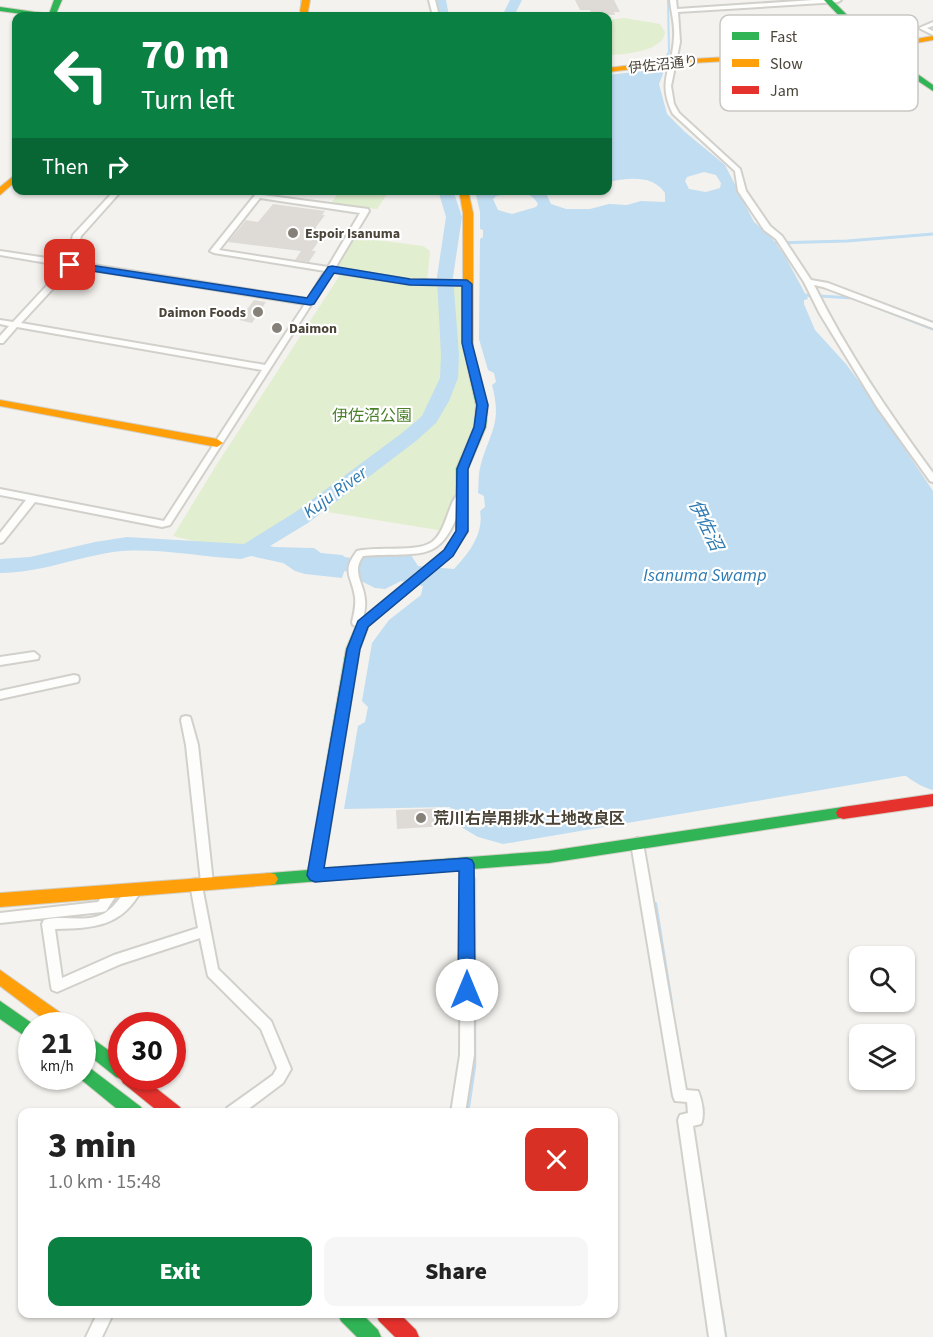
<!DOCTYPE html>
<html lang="en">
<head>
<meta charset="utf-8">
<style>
	:root { --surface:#fff; --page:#f6f6f6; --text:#222; --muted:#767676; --accent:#0b8043 }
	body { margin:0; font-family:"Source Sans 3","Noto Sans JP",sans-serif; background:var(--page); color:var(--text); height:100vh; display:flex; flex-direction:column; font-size:22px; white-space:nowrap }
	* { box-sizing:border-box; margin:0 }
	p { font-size:20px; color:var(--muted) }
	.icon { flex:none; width:33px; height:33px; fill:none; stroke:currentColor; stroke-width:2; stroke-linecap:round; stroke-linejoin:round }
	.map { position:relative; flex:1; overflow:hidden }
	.panel { position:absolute; left:18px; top:1108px; width:600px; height:210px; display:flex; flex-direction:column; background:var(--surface); border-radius:12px; box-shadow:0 2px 4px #0004 }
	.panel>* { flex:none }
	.hud { position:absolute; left:12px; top:12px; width:600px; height:183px; border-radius:12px; box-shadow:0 2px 4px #0004; background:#0b8043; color:#fff; overflow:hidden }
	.buttons { position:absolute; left:849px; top:946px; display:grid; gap:12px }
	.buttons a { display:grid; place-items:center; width:66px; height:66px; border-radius:12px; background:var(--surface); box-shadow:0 2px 4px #0004; font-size:30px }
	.speed { position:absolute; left:18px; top:1012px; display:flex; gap:12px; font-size:30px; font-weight:700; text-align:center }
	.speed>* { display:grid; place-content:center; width:78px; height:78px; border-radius:50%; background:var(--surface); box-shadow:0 2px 4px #0004; line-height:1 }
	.speed small { font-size:15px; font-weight:400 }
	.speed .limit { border:9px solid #d22; background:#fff; color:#111 }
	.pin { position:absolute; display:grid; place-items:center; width:51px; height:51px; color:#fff; margin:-26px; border-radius:12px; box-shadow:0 3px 9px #0006 }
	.me { position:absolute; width:66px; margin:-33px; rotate:0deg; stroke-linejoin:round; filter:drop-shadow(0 0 4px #0008) }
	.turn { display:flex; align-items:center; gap:21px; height:126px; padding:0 30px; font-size:27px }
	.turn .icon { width:78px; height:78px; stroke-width:2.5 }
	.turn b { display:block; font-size:42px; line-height:51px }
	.then { display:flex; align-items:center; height:57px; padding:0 30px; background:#0003; gap:12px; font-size:22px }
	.round { display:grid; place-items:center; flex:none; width:63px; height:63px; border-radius:12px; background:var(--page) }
	.head { display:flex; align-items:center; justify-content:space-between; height:102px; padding:0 30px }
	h1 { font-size:36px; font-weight:800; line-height:45px }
	.button { display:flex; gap:12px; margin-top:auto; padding:12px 30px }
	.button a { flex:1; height:69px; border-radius:12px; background:var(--accent); color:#fff; font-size:24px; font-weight:800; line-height:69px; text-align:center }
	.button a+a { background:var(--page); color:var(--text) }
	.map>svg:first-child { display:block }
</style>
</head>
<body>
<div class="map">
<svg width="933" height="1337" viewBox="0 0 933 1337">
	<rect width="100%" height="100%" fill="#f4f2ee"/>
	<!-- green -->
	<path fill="#e1eecf" d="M624 18 660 24 665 32C665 51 623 55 608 55V20Z
		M340 191V190L389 191 377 209 331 203Z
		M354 237 423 246 430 251 427 282 340 269 336 265Z
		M344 274 423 285 463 286 479 402 475 428 444 531 309 509C284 526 258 547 227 549L173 536 217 464 340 275Z"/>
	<!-- water -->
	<path fill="#c0ddf1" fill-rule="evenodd" d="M660 69 664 71 659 84 667 114 685 132 725 165 754 222 769 234 785 256 808 299 804 300V304L815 330 846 364 866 391 933 491V771L503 844 478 837 456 824 450 807 344 809 358 726 365 722 368 707 362 701 372 643 389 620 421 595 423 586 401 581 385 589 375 588 359 580V560L366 556 411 555 418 566 454 569C469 553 484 534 480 511L485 507 484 496 478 493C479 484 478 473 481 464 491 430 502 423 492 385L496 382 494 373 488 370 479 339 480 239 483 237V230L480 229V212L475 191H545L551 204 566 209H590L609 204 627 205 641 201 665 202V193C653 174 627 178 608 182V75ZM704 172 716 175 721 183 720 188 706 192 689 189 685 181 687 177ZM511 193C523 193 531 192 538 204L536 207 512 214 498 210 493 199 496 196Z
		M272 547 314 548 321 553 342 555 345 557 343 566H346L342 578 305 574 295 571 273 556H262L266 549Z"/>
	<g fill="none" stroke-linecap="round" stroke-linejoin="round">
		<!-- stream-far2 -->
		<path stroke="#c0ddf1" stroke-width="2" d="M301 0V16
			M445 0 448 16
			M657 72 669 52 668 0"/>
		<!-- stream-far1 -->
		<path stroke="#c0ddf1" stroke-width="3" d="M773 243 847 241 933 234
			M801 295 853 298 933 329"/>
		<!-- stream -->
		<path stroke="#c0ddf1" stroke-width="4.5" d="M655 904 671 1004
			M467 1113 474 1066V879
			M721 1310 725 1337"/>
		<!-- river -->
		<path fill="#c0ddf1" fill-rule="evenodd" d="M433 0H445L449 16H437Z
			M510 0H522L514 16H502Z
			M438 190H453L462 217 453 277 459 355 458 378 449 401 436 423 416 441 308 523 270 546 297 552 380 561 387 563 390 568 387 573 380 575 297 566 251 556 241 559C198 557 155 547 113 552 74 558 39 573 0 573V559L30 557 95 542 127 537 244 544 294 513 402 433 422 416 440 378 441 355 437 277 446 217Z
			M899 746 907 748 933 768V790C918 787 894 769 887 755L891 748Z"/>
	</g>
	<!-- building -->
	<path fill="#dedbd6" d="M575 0H614L620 12H614L615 15 592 14 590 10H580Z
		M273 204 325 211 322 215H325L316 227V230L325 232 312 251H316L309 262 295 260 301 251 228 242 246 220 258 222Z
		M254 300 266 302 252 323 239 320Z
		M445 808 446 826 397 829 396 810Z"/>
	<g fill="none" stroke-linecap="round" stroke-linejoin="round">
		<!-- street casing -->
		<g stroke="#d2d0cb" stroke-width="4">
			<path id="street" d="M429 0H435L439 16H433Z
				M670 0H676L677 9 813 0H841L838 2 678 12 680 42 671 86 674 104 679 113 740 169 746 191 770 226 782 236 811 280 828 283 933 323V328L823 287 814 285C847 352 889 413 933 473V482L930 481 877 407 820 314 804 282 776 239 764 230 738 191 735 171 673 114C656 80 673 69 674 37 675 24 671 12 670 0Z
				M933 22V26L927 28 933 31V35L919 28Z
				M115 190H122L81 236 74 262 308 299 325 271 214 253 210 251 259 190H265L263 195 368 209 369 211 335 268 410 280 467 281 471 283 467 285 410 284 332 272 170 525 162 527 35 502 3 542 0 543V533L26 500 0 495V489L164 521 262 370 17 327 3 343H0V336L9 326 0 324V320L13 322 65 266 0 255V251L67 261 73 235ZM260 198 360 213 328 267 219 250ZM73 267 305 304 265 365 21 323Z
				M459 494 464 497C441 567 426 551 363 556 351 572 364 583 365 600 366 607 364 613 363 620L368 624 363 628 353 625 352 622C354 614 356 606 355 597 352 576 341 572 357 551 376 546 417 553 432 542 447 531 449 499 459 494Z
				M34 652 39 656 38 659 0 665V657Z
				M74 675 78 676 79 679 78 682 0 699V691Z
				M186 716 190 717 191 720 198 745 213 883 211 887 207 888 202 886 218 969 271 1021 291 1069 283 1083 243 1113H225L227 1108 273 1075 277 1068 261 1029 208 976 200 938 121 964 57 992 52 990 51 986 42 924 44 920C63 914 86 924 105 913 117 905 122 893 131 886 135 883 136 884 140 885L142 889C122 927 94 928 55 929L62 978 114 955 198 928 190 884 192 880 196 879 201 882 186 745 181 720 182 717Z
				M637 838 641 840 643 843 686 1090 698 1091C702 1100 705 1115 701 1124L693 1126 725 1337H709L678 1120 680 1115 688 1113 687 1102 675 1101 673 1096 631 843 633 840Z
				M467 859 471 861 473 864 474 1055 465 1113H451L460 1055 461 864 463 861Z
				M113 886 117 887 119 891 106 911 102 912 0 923V913L98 902 109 887Z
				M97 1314H113L102 1337H86Z"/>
		</g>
		<!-- fast casing -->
		<g stroke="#d3cfc5" stroke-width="2">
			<path id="fast" d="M54 0H62L55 16H37L0 11V7L49 14Z
				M824 0H832L879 47 933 85V91L873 51Z
				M468 344 473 347 488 405 486 427 468 469V532L452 556 369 626 360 649 324 868 549 851 843 807 848 809 850 813 848 817 549 863 270 885 265 884 262 879 265 874 270 873 308 870 346 649 358 621 444 550 456 532V469L474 427 476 405 463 347Z
				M0 1001 36 1026H32V1041L0 1019Z
				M82 1031 122 1060V1077H127L122 1079 116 1077 82 1050Z
				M82 1062 141 1107 144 1113H122L78 1077H82Z
				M338 1314H362L378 1330 381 1337H357L341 1321Z"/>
		</g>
		<!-- slow casing -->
		<g stroke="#d3cfc5" stroke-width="2">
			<path id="slow" d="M302 0H310L308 11 310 16H304L300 11Z
				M933 36V40L853 54 673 64 608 72V68L673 60 853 50Z
				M16 174V181L0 195V187Z
				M459 190H468L473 213V347L468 350 463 347V213Z
				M0 400 217 439 223 443 217 447 0 406Z
				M270 873 275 874 278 879 275 884 270 885 0 907V893Z
				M0 970 72 1021 74 1026H53L0 986Z"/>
		</g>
		<!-- jam casing -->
		<g stroke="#d3cfc5" stroke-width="2">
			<path id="jam" d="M933 794V806L843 819 838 817 836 813 838 809 843 807Z
				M122 1074V1077H142L180 1107 183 1113H160L123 1083 120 1077Z
				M376 1314H400L416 1330 419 1337H395L379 1321Z"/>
		</g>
		<!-- street -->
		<use href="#street" fill="#fdfdfc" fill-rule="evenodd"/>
		<!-- fast -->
		<use href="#fast" fill="#30b455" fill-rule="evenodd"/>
		<!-- slow -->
		<use href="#slow" fill="#ff9f0a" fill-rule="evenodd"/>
		<!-- jam -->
		<use href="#jam" fill="#e5322d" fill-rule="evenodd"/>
	</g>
	<!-- route -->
	<path fill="#1a73e8" stroke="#114b97" stroke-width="1.5" d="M70 262 307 298 328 267 332 266 410 279 467 280 472 284V343L488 405 485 427 468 469V531L453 556 368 627 360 649 324 868 467 858 472 860 474 864 475 990 473 995 467 997 461 995 458 990 459 871 315 882 310 880 307 875 347 649 358 621 444 550 456 531 457 469 474 427 477 405 462 343V286L410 285 334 273 314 304 310 305 67 267V263Z"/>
	<!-- markers -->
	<g fill="#868178" stroke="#fff" stroke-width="2">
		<circle cx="293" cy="233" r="6"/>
		<circle cx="258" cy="312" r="6"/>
		<circle cx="277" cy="328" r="6"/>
		<circle cx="421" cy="818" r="6"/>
	</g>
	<g text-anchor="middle" stroke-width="4.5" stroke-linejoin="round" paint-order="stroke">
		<!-- far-street labels -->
		<g font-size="14" fill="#4b4439" stroke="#fff">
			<text transform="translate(663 64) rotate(-6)" y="5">伊佐沼通り</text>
		</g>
		<!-- far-poi labels -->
		<g font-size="14" font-weight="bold" fill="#4b4439" stroke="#fff" text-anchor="start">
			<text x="305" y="238">Espoir Isanuma</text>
			<text x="246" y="317" text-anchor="end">Daimon Foods</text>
			<text x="289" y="333">Daimon</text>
		</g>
		<!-- park labels -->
		<g font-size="16" fill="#4a7f2a" stroke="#fff">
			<text x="372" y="421">伊佐沼公園</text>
		</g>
		<!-- poi labels -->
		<g font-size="16" font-weight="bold" fill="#4b4439" stroke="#fff" text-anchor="start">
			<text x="433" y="824">荒川右岸用排水土地改良区</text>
		</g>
		<!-- water labels -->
		<g font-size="18" font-style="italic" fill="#2e7ab2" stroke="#fff">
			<text transform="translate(335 492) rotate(-36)" y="6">Kuju River</text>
			<text transform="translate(706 525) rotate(64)" y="6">伊佐沼</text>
			<text x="705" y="581">Isanuma Swamp</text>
		</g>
	</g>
	<!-- legend -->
	<rect x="720" y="15" width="198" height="96" rx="9" fill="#fff" stroke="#c9c7c4" stroke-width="1.5"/>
	<rect x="732" y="32" width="27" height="8" fill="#30b455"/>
	<rect x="732" y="59" width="27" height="8" fill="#ff9f0a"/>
	<rect x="732" y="86" width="27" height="8" fill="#e5322d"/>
	<g font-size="16" fill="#4b4439">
		<text x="770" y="42">Fast</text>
		<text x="770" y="69">Slow</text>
		<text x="770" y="96">Jam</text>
	</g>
</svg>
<div class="buttons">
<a><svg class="icon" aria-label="search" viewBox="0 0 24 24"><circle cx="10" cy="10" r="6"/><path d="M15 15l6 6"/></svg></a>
<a><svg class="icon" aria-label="layers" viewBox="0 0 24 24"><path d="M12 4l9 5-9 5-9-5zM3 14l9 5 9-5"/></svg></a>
</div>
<div class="speed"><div>21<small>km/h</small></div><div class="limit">30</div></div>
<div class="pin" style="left:70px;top:265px;background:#d93025"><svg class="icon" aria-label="arrive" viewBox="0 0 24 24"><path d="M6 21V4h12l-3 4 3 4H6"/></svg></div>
<svg class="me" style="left:467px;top:990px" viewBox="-20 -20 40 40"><circle r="19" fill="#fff"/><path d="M0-13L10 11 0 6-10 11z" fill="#1a73e8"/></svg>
<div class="hud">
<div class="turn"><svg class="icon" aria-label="left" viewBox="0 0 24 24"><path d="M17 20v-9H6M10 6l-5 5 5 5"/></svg><div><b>70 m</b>Turn left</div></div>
<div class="then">Then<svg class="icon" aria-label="right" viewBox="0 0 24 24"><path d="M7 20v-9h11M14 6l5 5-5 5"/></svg></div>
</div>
<section class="panel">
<div class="head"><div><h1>3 min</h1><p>1.0 km · 15:48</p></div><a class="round" style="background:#d93025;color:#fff"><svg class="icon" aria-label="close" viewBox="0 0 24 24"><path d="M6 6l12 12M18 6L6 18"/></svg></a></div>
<div class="button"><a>Exit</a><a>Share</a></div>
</section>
</div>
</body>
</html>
